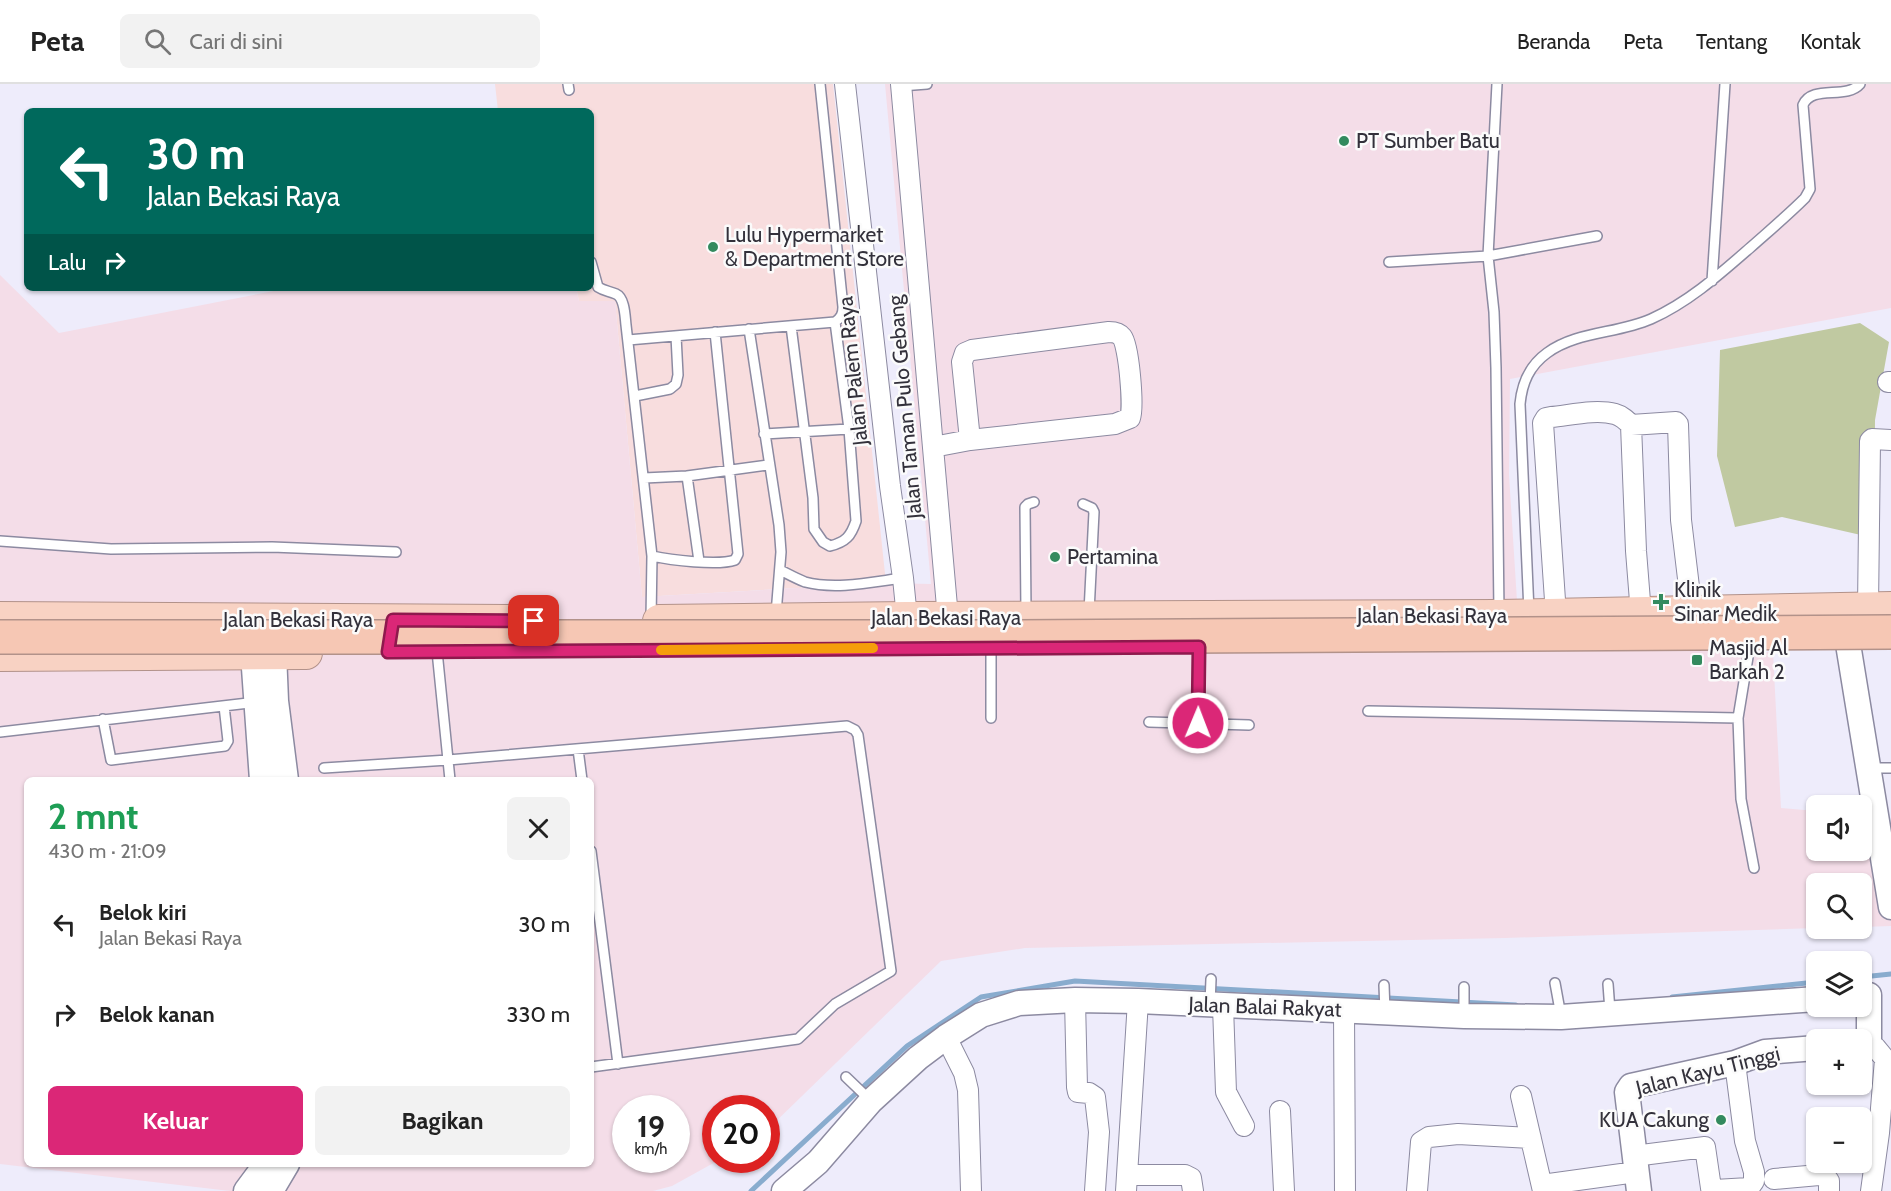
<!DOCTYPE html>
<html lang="id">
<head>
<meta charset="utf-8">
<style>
	:root { --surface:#fff; --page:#f2f2f2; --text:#222; --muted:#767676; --line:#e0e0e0; --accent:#db2777 }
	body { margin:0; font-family:Cabin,sans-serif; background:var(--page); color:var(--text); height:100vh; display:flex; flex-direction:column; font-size:22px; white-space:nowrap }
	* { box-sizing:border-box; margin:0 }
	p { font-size:20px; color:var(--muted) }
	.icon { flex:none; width:33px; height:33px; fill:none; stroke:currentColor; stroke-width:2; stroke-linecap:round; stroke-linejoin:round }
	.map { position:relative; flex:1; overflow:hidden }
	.details { position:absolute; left:24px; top:693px; width:570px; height:390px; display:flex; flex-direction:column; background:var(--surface); border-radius:9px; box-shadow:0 2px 4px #0004 }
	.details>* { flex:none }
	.banner { position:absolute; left:24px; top:24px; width:570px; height:183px; border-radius:9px; box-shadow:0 2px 4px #0004; background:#00695c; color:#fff; overflow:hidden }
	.tools { position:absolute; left:1806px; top:711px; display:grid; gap:12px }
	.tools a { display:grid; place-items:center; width:66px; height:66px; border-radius:9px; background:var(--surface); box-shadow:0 2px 4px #0004; font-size:30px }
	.speed { position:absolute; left:612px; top:1011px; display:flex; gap:12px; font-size:30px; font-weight:700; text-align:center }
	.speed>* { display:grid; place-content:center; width:78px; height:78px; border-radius:50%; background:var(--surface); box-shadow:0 2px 4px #0004; line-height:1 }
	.speed small { font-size:15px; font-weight:400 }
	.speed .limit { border:9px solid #d22; background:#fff; color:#111 }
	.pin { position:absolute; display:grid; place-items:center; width:51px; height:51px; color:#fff; margin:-26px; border-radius:12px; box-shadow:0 3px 9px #0006 }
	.me { position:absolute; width:66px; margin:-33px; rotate:1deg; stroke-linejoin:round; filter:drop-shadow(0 0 4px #0008) }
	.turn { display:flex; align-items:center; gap:21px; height:126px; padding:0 24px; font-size:27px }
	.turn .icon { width:78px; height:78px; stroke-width:2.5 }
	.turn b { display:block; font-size:42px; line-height:51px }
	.then { display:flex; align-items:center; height:57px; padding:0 24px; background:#0003; gap:12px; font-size:22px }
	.round { display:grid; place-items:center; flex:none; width:63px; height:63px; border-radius:9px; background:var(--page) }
	.overview { display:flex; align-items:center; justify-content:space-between; height:102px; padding:0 24px }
	h1 { font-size:36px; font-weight:700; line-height:45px; color:#1e9e55 }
	.action { display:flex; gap:12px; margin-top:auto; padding:12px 24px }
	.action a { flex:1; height:69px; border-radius:9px; background:var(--accent); color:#fff; font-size:24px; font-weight:700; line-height:69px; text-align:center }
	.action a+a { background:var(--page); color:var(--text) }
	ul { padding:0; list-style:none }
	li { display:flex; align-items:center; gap:18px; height:90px; padding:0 24px }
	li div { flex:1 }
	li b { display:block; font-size:22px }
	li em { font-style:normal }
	header { display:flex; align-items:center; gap:36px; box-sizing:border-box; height:84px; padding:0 30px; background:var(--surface); border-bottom:2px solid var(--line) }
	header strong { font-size:28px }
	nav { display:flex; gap:33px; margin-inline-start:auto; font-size:21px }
	.search { width:420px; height:54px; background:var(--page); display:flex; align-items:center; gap:15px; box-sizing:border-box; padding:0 21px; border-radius:9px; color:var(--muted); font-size:22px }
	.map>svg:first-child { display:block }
</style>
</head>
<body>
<header>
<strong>Peta</strong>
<div class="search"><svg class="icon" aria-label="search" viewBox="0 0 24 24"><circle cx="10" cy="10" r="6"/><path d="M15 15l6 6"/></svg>Cari di sini</div>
<nav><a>Beranda</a><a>Peta</a><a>Tentang</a><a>Kontak</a></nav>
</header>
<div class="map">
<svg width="1891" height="1107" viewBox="0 0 1891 1107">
	<rect width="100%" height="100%" fill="#eeecfb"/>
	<!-- commercial -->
	<path fill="#f8ddde" d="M495 0H833L886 499 642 513 615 217H579L576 204H591V27H498Z"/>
	<!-- industrial -->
	<path fill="#f4dde8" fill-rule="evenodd" d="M885 0H1891V224L1510 295 1509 391 1520 564 1773 568 1781 724 1816 727V766H1862V730H1873L1891 828V842L1862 843V800H1816V844L1505 854 1025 864 941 877 767 1046 766 1024H716V1076H719L672 1102 653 1107H230L0 1080V191L59 249 289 204H576L579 217H615L642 513 886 499 931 500ZM27 696H591V1080H27ZM626 1024H676V1076H626Z"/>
	<!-- green -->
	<path fill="#c0c9a1" d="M1860 239 1889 258 1875 336 1874 454 1782 433 1735 443 1717 372 1720 266Z"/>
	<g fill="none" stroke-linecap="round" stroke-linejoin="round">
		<!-- stream -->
		<path stroke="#89acce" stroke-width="5" d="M1862 893 1891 890
			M1672 913 1816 898
			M751 1107 907 962 981 913 1075 897 1516 921"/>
		<!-- service casing -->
		<g stroke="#8c8aa1" stroke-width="12">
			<path id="service" d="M568 0 569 6
				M1497 0 1488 172 1494 228 1496 284 1499 528
				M901 2 927 0
				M591 178 598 203C604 207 609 207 616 210 625 214 625 233 626 241L652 472 651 535
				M1389 178 1488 172 1597 152
				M1712 197 1725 0
				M791 242 813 414 814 445 823 458 830 462C846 458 851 452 856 437L849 345 835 238
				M749 245 779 441 781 468 776 530
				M628 256 835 238C841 234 843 230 843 223L820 0
				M635 312 670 305 676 300 678 291 676 252
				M764 350 849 345
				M687 392 699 477
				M644 394 687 392 768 381
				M1083 420 1092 424 1094 428 1089 528
				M0 457 111 465 272 463 396 468
				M652 472C670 476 718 482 735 476L738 470 715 248
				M780 486C788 490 797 495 805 498 836 506 872 498 903 494
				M1026 528 1025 423 1028 420 1034 418
				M1529 528 1520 320C1522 299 1529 282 1547 269 1577 247 1617 250 1651 235 1689 218 1720 190 1751 163 1769 147 1788 131 1805 114L1810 105 1803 21C1812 0 1846 16 1860 0
				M1750 561 1738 634 1741 715 1754 784
				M437 567 448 676 847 642 855 646 858 651 891 887 835 920 798 955 591 983
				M1368 627 1738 634
				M991 634V564
				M103 635 111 676 225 662 228 657 224 622
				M1149 638 1249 641
				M1198 639 1199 563
				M0 648 257 618
				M578 665 582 696
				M324 684 448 676 450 696
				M1869 684H1891
				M591 767 618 980
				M1555 899 1561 932
				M1608 900 1610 927
				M1384 901 1385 928
				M1210 920 1211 895
				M1464 931V903
				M846 993 870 1016"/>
		</g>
		<!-- minor casing -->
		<g stroke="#8c8aa1" stroke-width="22">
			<path id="minor" d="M845 0 890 402 903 494 907 534
				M901 0 948 534
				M1888 298H1891
				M1631 341 1636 467 1641 530
				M933 363 970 356 1115 340 1130 334C1134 323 1129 262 1122 253 1119 249 1113 248 1109 248L972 266 965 269 962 278 970 356
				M1868 524 1870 357 1872 355 1891 356
				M1556 531 1543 339 1546 334 1551 333C1571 331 1596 325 1615 330 1622 332 1626 336 1631 341L1676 338 1678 340 1681 436 1692 528
				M1075 916 1077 1003 1078 1008 1089 1009 1095 1013 1099 1048 1095 1107
				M1223 922 1226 1008 1244 1042
				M1344 926 1345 1107
				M946 953 964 989 968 1006 971 1107
				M1869 959 1876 964 1885 975 1879 1049 1871 1107
				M1521 1012 1543 1107
				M1280 1027 1284 1107
				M1634 1072 1705 1063 1711 1104 1715 1106 1749 1104 1754 1097V1088L1745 1057 1735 979
				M1127 1091 1138 917
				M1774 1095 1819 1091 1826 1093 1829 1097V1107
				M1542 1101 1636 1088
				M1126 1107 1127 1091H1185L1191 1094 1193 1107
				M1417 1107 1421 1058 1429 1053 1458 1050 1531 1054"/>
		</g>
		<!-- tertiary casing -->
		<g stroke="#8c8aa1" stroke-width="27">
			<path id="tertiary" d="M1848 560 1891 823
				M274 569 276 617 286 696
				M253 570 262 696
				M1862 960 1869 959V911
				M246 1107 266 1080
				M271 1107 287 1080
				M784 1107 818 1078 871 1017 918 974 946 953 981 931 1019 919 1075 916 1138 917 1464 932 1561 933 1816 915
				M1639 1107 1627 1008 1631 1002 1735 979 1765 968 1816 964"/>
		</g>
		<!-- trunk casing -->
		<g stroke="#b2928a" stroke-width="34">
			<path id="trunk" d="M0 534 516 537
				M659 537 907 534 1499 532 1891 524
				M0 571 306 569"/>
		</g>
		<!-- service -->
		<use href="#service" stroke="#fff" stroke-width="9"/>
		<!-- minor -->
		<use href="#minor" stroke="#fff" stroke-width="20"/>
		<!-- tertiary -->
		<use href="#tertiary" stroke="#fff" stroke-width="24"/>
		<!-- trunk -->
		<use href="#trunk" stroke="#f8d2c3" stroke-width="32"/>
		<!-- motorway-bridge casing -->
		<g stroke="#b2928a" stroke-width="36" stroke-linecap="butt">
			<path id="motorway-bridge" d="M0 553H996L1891 548"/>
		</g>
		<!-- motorway-bridge -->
		<use href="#motorway-bridge" stroke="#f6c7b4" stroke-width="33"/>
	</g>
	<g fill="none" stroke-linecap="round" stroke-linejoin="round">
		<!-- route casing -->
		<g stroke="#8e194d" stroke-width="15">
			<path id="route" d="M534 537 393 536 388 568 1199 563 1198 639"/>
		</g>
		<!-- route -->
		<use href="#route" stroke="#db2777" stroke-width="10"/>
		<!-- slow -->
		<path stroke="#f59e0b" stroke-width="10" d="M661 566 873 564"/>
	</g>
	<!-- markers -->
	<g fill="#338a5e" stroke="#fbfbfb" stroke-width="2">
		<circle cx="1344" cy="57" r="6"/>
		<circle cx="713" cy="163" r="6"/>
		<circle cx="1055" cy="473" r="6"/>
		<path d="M1658 509h6v6h6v6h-6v6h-6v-6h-6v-6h6z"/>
		<rect x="1691" y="570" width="12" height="12" rx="3"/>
		<circle cx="1721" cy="1036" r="6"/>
	</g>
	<g text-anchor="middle" stroke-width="5" stroke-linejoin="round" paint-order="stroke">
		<!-- poi labels -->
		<g font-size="21" fill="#33313b" stroke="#fbfbfb" text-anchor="start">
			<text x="1356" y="64">PT Sumber Batu</text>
			<text x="725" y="158">Lulu Hypermarket<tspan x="725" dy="24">&amp; Department Store</tspan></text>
			<text x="1067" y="480">Pertamina</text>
			<text x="1674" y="513">Klinik<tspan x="1674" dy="24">Sinar Medik</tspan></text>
			<text x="1709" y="571">Masjid Al<tspan x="1709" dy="24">Barkah 2</tspan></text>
			<text x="1709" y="1043" text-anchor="end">KUA Cakung</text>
		</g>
		<!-- street labels -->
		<g font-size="21" fill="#33313b" stroke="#fbfbfb">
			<text transform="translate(853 287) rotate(-96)" y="7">Jalan Palem Raya</text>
			<text transform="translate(905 323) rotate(-95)" y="7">Jalan Taman Pulo Gebang</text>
			<text x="1432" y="539">Jalan Bekasi Raya</text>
			<text x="946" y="541">Jalan Bekasi Raya</text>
			<text x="298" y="543">Jalan Bekasi Raya</text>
			<text transform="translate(1265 923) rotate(2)" y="7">Jalan Balai Rakyat</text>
			<text transform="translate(1708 987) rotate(-14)" y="7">Jalan Kayu Tinggi</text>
		</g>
	</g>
</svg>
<div class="tools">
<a><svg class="icon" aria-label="sound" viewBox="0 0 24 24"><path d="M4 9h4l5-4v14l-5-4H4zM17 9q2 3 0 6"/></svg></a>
<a><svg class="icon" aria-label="search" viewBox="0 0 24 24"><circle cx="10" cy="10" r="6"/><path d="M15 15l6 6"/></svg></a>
<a><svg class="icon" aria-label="layers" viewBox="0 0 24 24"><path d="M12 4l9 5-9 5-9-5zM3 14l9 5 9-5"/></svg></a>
<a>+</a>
<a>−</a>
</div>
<div class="speed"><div>19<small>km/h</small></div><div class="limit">20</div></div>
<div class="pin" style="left:534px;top:537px;background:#d93025"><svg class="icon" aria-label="arrive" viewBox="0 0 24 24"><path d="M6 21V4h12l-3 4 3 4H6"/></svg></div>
<svg class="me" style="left:1198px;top:639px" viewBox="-20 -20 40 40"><circle r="17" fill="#db2777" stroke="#fff" stroke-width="3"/><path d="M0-11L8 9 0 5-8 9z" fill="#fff"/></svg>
<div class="banner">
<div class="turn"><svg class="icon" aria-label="left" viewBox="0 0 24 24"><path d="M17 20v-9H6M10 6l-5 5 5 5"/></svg><div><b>30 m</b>Jalan Bekasi Raya</div></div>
<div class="then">Lalu<svg class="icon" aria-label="right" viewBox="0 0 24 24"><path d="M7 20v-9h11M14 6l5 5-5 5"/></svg></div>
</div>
<section class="details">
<div class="overview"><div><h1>2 mnt</h1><p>430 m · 21:09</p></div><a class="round"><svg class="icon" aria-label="close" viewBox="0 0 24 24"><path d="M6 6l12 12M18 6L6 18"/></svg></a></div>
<ul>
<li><svg class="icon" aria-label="left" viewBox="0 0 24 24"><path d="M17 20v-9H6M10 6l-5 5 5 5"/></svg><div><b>Belok kiri</b><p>Jalan Bekasi Raya</p></div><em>30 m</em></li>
<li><svg class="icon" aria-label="right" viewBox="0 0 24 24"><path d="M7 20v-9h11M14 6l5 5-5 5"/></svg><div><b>Belok kanan</b></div><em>330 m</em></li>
</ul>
<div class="action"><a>Keluar</a><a>Bagikan</a></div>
</section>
</div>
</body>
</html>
